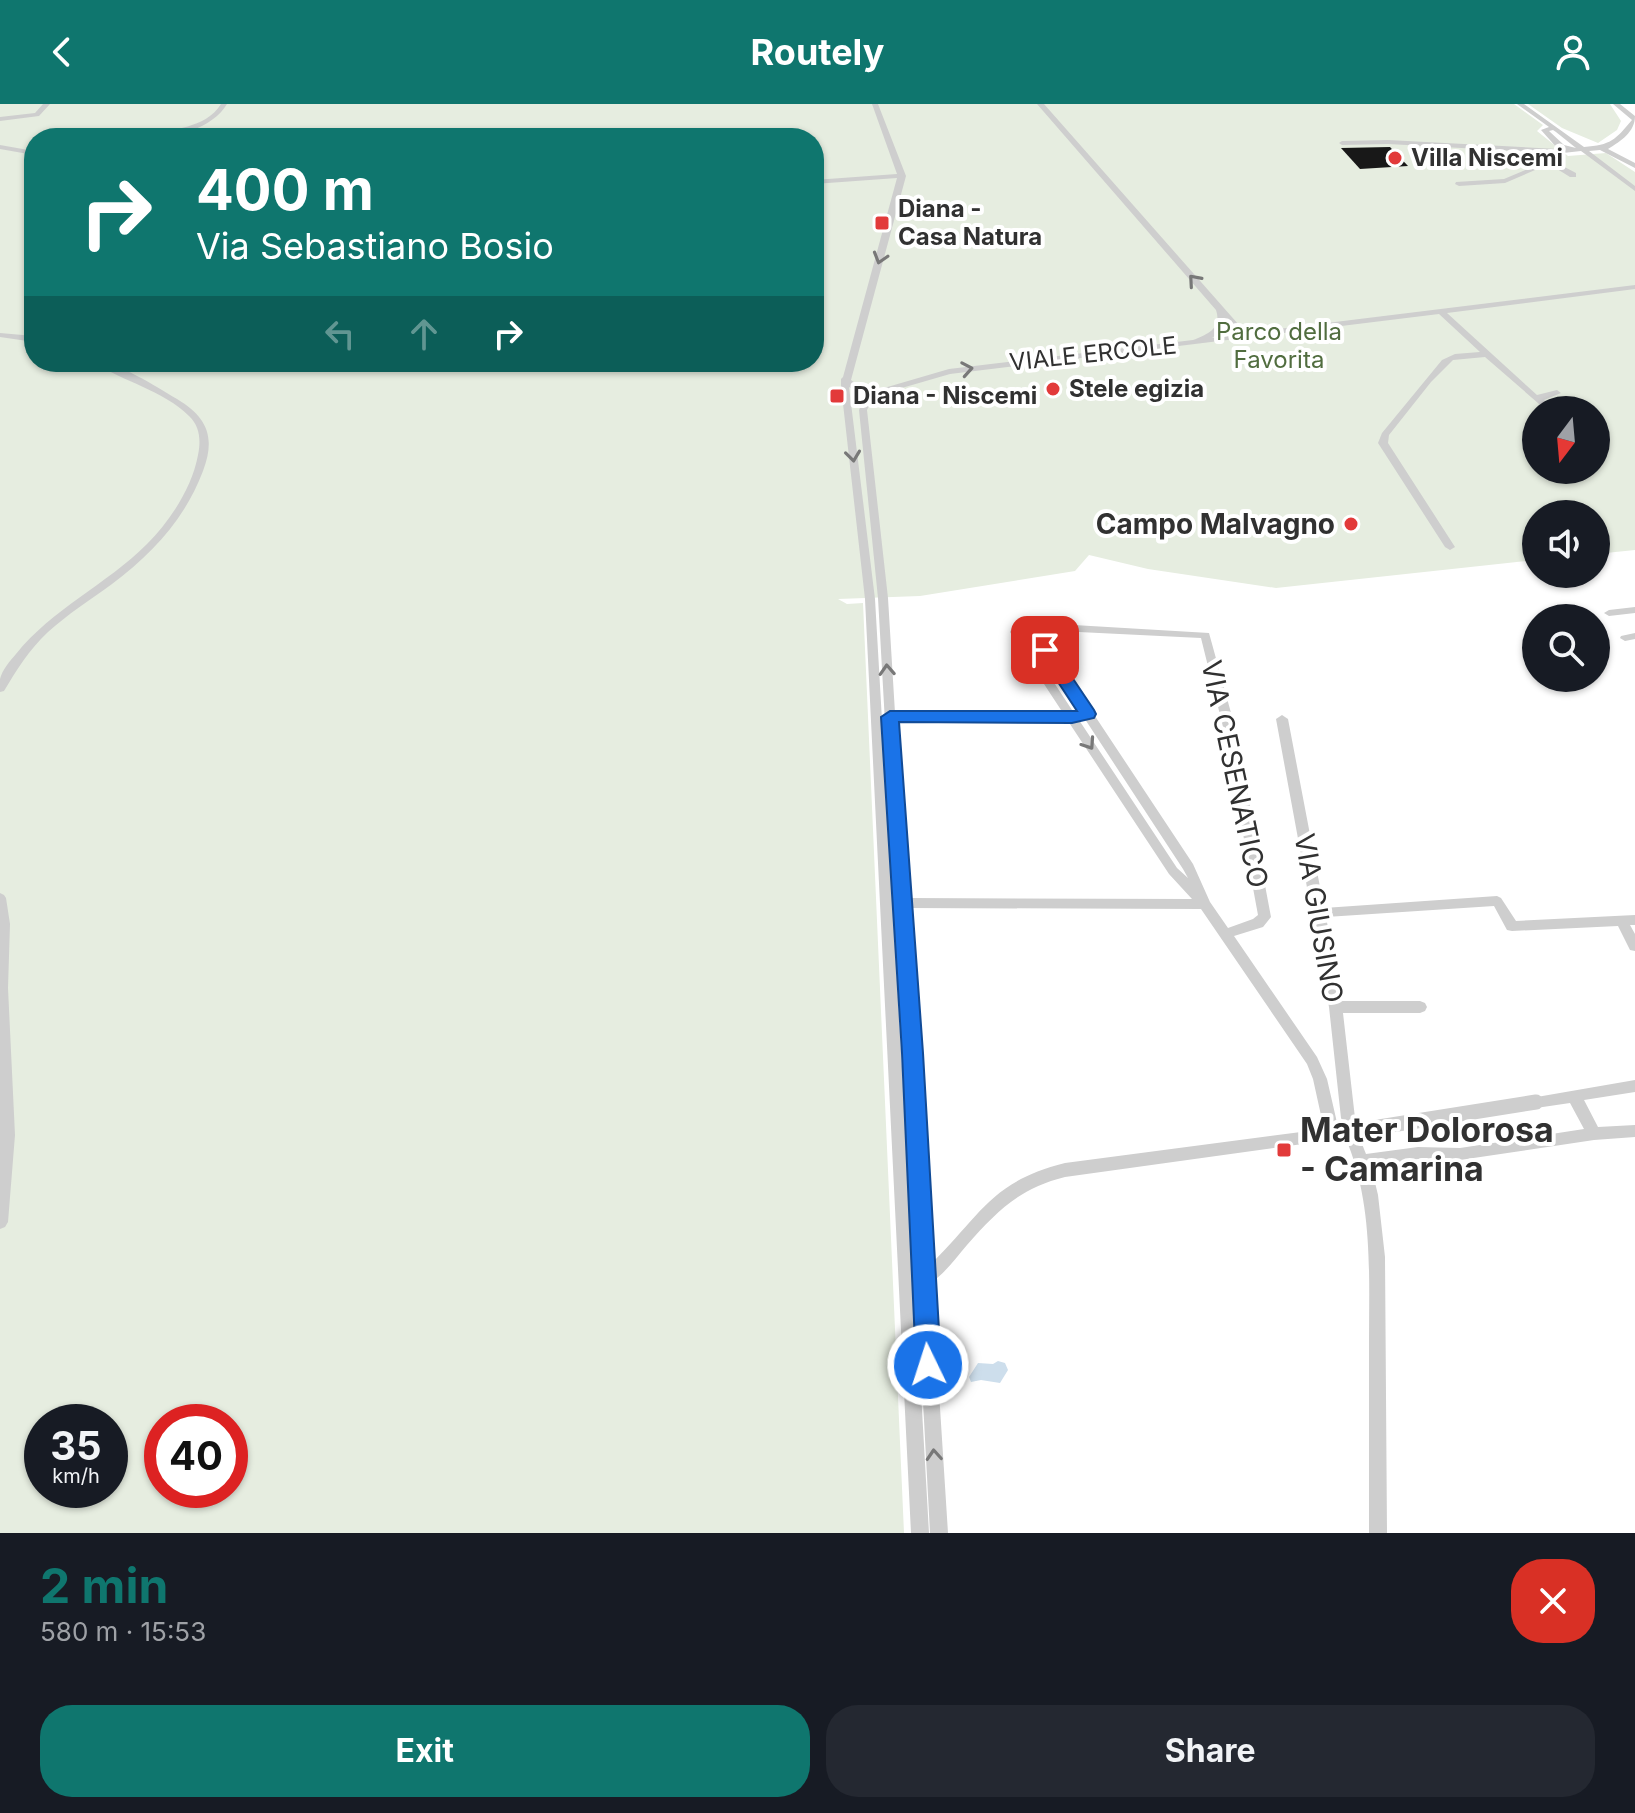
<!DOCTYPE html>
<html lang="en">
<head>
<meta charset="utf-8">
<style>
	:root { --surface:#171b24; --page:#242831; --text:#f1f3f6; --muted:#9ea1a6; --accent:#0f766e }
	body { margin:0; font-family:Inter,sans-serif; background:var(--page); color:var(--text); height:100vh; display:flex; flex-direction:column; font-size:30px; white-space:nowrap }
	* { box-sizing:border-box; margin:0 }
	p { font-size:26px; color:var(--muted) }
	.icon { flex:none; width:44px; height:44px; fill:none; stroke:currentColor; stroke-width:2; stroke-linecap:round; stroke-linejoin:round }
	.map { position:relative; height:1429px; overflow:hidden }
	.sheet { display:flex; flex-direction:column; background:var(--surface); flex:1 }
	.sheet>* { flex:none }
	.banner { position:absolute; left:24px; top:24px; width:800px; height:244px; border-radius:32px; box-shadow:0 2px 6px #0004; background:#0f766e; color:#fff; overflow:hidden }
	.needle { width:52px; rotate:196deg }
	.fabs { position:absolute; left:1522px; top:292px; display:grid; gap:16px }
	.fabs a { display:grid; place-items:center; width:88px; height:88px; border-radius:50%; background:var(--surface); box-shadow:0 2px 6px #0004; font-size:40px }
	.speed { position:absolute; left:24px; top:1300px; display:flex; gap:16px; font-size:40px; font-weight:700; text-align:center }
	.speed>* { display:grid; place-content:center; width:104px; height:104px; border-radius:50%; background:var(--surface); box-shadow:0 2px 6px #0004; line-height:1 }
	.speed small { font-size:20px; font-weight:400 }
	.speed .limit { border:12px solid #d22; background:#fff; color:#111 }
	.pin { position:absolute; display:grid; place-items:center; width:68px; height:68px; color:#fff; margin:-34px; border-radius:16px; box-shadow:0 4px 12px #0006 }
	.me { position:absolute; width:88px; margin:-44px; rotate:356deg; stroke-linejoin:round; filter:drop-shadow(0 0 6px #0008) }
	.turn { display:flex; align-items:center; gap:28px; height:168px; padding:0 40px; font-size:36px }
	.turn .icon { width:104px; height:104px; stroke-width:2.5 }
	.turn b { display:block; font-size:56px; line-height:68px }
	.lanes { display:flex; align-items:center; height:76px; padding:0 40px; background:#0003; justify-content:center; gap:40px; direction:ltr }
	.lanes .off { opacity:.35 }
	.round { display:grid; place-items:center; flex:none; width:84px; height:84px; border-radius:32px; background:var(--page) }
	.headline { display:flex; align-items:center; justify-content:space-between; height:136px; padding:0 40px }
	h1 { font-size:48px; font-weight:700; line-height:60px; color:var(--accent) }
	.button { display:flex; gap:16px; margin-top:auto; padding:16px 40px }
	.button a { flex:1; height:92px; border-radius:32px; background:var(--accent); color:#fff; font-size:32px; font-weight:700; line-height:92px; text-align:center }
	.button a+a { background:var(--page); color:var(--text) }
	header { display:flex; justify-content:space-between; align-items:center; height:104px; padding:0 40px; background:var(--accent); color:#fff; font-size:36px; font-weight:700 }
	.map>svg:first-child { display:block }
</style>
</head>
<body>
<header><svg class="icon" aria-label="back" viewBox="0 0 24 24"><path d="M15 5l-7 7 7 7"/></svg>Routely<svg class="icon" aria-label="person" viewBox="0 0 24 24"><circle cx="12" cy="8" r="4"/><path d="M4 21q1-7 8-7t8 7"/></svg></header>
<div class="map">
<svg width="1635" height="1429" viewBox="0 0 1635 1429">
	<rect width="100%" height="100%" fill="#fff"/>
	<!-- green -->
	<path fill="#e6ede0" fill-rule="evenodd" d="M0 0H1514L1543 21 1537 27 1568 52 1606 49 1635 68V446L1596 450V410H1536V456L1276 484 1148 465 1089 451 1075 467 920 492 838 495 847 500 863 499 904 1429H0ZM34 34H814V258H34ZM1536 306H1596V366H1536ZM42 1318H110V1386H42ZM162 1318H230V1386H162Z
		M1528 0H1610L1621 17 1617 26 1598 39 1562 24Z"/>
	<!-- water -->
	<path fill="#cddeec" d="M998 1257 1005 1259 1008 1266 1000 1279 981 1276 971 1278 969 1273 978 1259 993 1260Z"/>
	<!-- building -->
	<path fill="#181818" d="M1390 43 1408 62 1360 65 1341 44Z"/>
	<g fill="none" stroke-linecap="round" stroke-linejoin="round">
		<!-- minor -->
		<path fill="#cecece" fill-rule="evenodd" d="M43 0H50L39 12 0 17V13L35 9Z
			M221 0H227C212 25 175 34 147 34 171 23 205 26 221 0Z
			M872 0H878L906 72 851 276 859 282 884 284 949 265 1193 236C1208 230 1222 224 1216 206L1037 0H1044L1246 229 1635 181V185L1447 209 1537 291 1557 286 1561 289 1544 296 1555 306H1546L1485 253 1453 256 1431 278 1389 331 1388 339 1455 443 1450 446 1445 443 1378 339 1382 329 1442 256 1455 250 1480 248 1439 210 950 270 881 290 871 298 867 306 888 494 895 609H1063L1010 528 1011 526 1040 519 1209 529 1236 627 1271 813 1263 823 1234 832 1317 953 1327 975 1338 1023 1344 1025 1346 1029 1344 1033 1339 1035 1065 1073C1020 1084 997 1107 967 1141 956 1154 946 1168 932 1178L948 1429H930L917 1184 915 1183 929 1429H911L865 495 841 282V275L843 273 897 74 814 80V76L897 70ZM1226 217 1238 230 1212 234 1219 229ZM849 283 857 288H873L864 295 859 306 878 494 916 1170 914 1171 875 495ZM1038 526 1201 534 1224 627 1258 811 1253 815 1228 824 1210 798 1193 760ZM1028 528 1183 765 1188 774 1177 764 1079 616 1083 613 1081 610 1074 609 1022 530ZM896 617H1068L1169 770 1192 795 907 794ZM908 804 1201 805 1307 960 1313 975 1324 1025 1065 1059C990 1078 981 1111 931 1160Z
			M1517 0H1524L1584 43C1611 41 1615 36 1632 16L1613 0H1620L1635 12C1635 28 1621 37 1608 45L1635 59V64L1600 46 1589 47 1635 82V87L1581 47 1563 49 1555 58 1576 69V73H1570L1549 60 1505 79 1459 82 1455 80 1456 78 1504 75 1551 55 1556 49 1388 40 1342 41 1339 39 1342 37 1388 36 1558 45 1541 26 1549 23ZM1553 26 1556 28 1576 44 1564 41 1549 27Z
			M0 41 34 47V51L0 45Z
			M0 229 34 232V238L0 233Z
			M94 258C119 258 155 282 177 295 207 313 216 333 203 367 185 415 152 450 112 480 90 496 68 510 48 528 29 546 17 565 4 587L0 588C0 584 0 579 0 575 2 566 10 557 16 550 52 505 106 481 147 440 170 417 192 384 198 351 201 337 200 322 189 312 163 286 123 278 94 258Z
			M1605 335 1608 336V340L1596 342V336Z
			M1635 503V509L1609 512 1604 509 1609 506Z
			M1635 529V535L1625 537 1620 534 1621 532Z
			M1282 611 1288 615 1324 804 1497 792 1501 794 1516 817 1635 811V821H1630L1635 830V847L1630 846 1618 822 1512 827 1507 826 1494 802 1326 813 1342 897H1420L1425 899 1427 903 1425 907 1420 909H1343L1355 1014 1353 1018 1348 1020 1343 1018 1341 1014 1329 903 1276 615Z
			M0 789 4 791 6 794 10 820 8 884 15 1031 8 1118 5 1123 0 1125Z
			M1635 976V988L1584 996 1598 1023 1635 1021V1033L1594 1036 1460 1056 1418 1055 1371 1062 1378 1091 1385 1153 1387 1429H1369C1369 1366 1369 1302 1369 1239 1369 1172 1373 1103 1348 1040L1350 1035 1355 1034 1360 1035 1366 1050 1418 1043 1460 1044 1584 1025 1570 999 1536 1004 1531 1002 1529 998 1531 994Z"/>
		<!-- minor-bridge -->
		<path stroke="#cecece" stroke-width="15" d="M1341 1029 1536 998"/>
	</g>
	<!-- one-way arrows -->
	<defs><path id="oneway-chevron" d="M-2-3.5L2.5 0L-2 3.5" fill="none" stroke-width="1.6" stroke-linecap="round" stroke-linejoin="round" transform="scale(2)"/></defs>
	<g stroke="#787878">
		<use href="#oneway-chevron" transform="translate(880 154) rotate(107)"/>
		<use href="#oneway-chevron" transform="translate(1194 176) rotate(-131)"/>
		<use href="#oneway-chevron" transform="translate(967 265) rotate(-10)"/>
		<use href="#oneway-chevron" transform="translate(853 352) rotate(83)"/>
		<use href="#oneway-chevron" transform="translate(887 566) rotate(-93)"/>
		<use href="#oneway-chevron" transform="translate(1089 640) rotate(56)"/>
		<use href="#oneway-chevron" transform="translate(934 1351) rotate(-94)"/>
	</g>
	<!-- route -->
	<path fill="#1a73e8" stroke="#114b97" stroke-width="2" d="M1045 540 1051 542 1094 606 1096 610 1094 614 1072 619 899 618 923 949 941 1261 937 1270 928 1273 920 1270 916 1261 902 949 881 613 890 607H1077L1037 546Z"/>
	<!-- markers -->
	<g fill="#e23a3a" stroke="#fff" stroke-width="3">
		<circle cx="1395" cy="54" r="8"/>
		<rect x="874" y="111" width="16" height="16" rx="4"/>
		<circle cx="1053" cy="285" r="8"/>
		<rect x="829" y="284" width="16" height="16" rx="4"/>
		<circle cx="1351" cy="420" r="8"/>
		<rect x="1276" y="1038" width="16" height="16" rx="4"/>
	</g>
	<g text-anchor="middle" stroke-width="8" stroke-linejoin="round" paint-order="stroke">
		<!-- far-poi labels -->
		<g font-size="24" font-weight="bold" fill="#313131" stroke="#fff" text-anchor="start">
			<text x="1411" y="62">Villa Niscemi</text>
			<text x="898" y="113">Diana -<tspan x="898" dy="28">Casa Natura</tspan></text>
			<text x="1069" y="293">Stele egizia</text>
			<text x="853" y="300">Diana - Niscemi</text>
		</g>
		<!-- far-park labels -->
		<g font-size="24" fill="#516d3f" stroke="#fff">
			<text x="1279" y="236">Parco della<tspan x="1279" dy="28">Favorita</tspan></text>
		</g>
		<!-- far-street labels -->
		<g font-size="24" fill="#313131" stroke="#fff">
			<text transform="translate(1093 250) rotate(-6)" y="8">VIALE ERCOLE</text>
		</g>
		<!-- poi labels -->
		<g font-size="28" font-weight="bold" fill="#313131" stroke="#fff" text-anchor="end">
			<text x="1335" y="430">Campo Malvagno</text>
		</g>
		<!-- street labels -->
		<g font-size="28" fill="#313131" stroke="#fff">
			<text transform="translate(1235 670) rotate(78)" y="10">VIA CESENATICO</text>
			<text transform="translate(1319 814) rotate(80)" y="10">VIA GIUSINO</text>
		</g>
		<!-- near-poi labels -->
		<g font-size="34" font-weight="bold" fill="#313131" stroke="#fff" text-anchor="start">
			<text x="1300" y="1038">Mater Dolorosa<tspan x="1300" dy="39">- Camarina</tspan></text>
		</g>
	</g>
</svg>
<div class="fabs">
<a><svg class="needle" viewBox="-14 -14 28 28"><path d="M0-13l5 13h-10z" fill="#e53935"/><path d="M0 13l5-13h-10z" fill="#9ea1a6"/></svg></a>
<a><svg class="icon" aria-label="sound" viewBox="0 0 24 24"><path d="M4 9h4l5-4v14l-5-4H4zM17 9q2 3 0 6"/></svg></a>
<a><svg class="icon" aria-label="search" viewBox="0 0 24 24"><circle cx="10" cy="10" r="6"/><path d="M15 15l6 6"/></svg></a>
</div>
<div class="speed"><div>35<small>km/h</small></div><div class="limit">40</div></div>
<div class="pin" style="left:1045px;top:546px;background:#d93025"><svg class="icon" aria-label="arrive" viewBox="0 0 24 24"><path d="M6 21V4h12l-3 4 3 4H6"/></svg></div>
<svg class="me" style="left:928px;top:1261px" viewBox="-20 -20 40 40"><circle r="17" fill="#1a73e8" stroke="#fff" stroke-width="3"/><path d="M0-11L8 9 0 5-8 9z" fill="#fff"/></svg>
<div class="banner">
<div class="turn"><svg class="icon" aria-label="right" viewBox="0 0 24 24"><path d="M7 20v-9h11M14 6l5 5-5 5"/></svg><div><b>400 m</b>Via Sebastiano Bosio</div></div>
<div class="lanes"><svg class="icon off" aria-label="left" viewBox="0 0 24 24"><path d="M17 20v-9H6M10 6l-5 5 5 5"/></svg><svg class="icon off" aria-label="ahead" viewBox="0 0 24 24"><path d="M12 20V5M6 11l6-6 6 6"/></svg><svg class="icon" aria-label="right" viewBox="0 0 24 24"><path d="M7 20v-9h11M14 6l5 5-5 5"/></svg></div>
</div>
</div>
<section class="sheet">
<div class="headline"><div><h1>2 min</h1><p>580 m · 15:53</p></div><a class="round" style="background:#d93025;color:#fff"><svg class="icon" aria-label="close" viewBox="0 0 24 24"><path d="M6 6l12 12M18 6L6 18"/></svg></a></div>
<div class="button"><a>Exit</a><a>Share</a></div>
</section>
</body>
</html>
